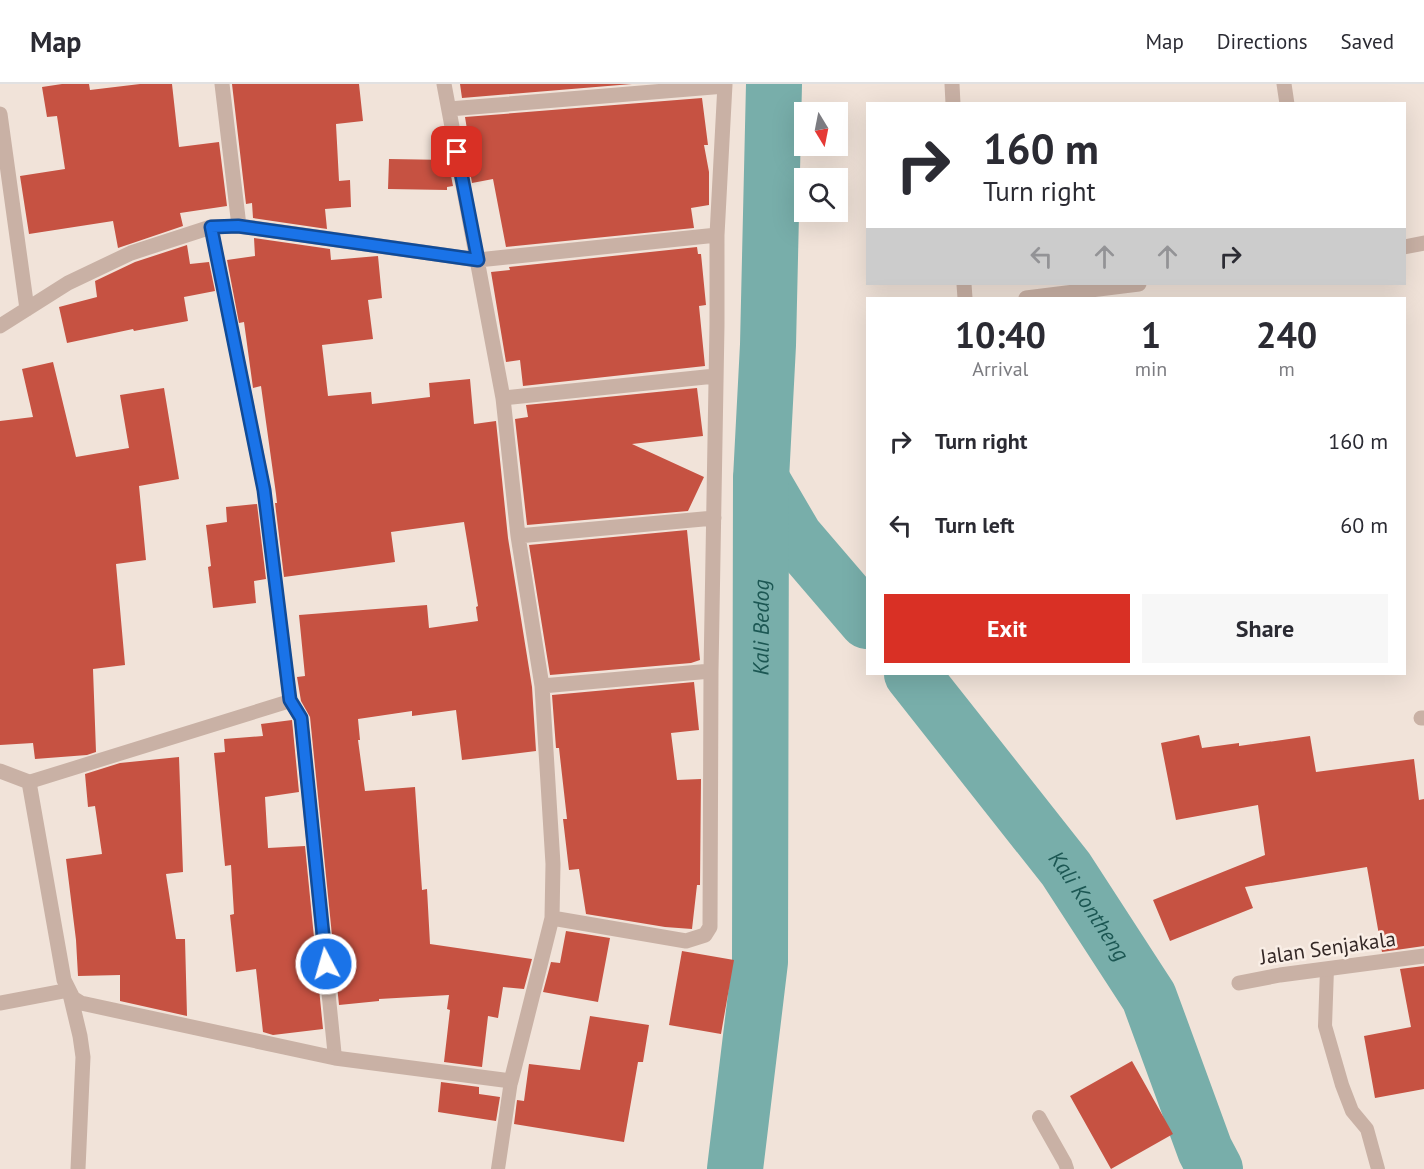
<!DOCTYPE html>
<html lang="en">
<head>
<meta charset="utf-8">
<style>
	:root { --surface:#fff; --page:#f7f7f7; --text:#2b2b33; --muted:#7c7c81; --line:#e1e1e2; --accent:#d93025 }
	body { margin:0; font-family:"PT Sans",sans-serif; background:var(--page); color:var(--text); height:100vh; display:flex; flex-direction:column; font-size:22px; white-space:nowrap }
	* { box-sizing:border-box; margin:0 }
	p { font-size:20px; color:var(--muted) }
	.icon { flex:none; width:33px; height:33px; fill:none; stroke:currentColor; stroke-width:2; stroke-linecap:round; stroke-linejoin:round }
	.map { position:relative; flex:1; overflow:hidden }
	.drawer { position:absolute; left:866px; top:213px; width:540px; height:378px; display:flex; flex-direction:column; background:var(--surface); border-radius:0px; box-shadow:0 6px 24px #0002 }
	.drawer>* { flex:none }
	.top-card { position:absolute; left:866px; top:18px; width:540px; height:183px; border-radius:0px; box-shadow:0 6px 24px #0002; background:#fff; color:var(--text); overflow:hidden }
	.needle { width:39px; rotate:170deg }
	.buttons { position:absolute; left:794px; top:18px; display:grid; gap:12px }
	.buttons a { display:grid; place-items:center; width:54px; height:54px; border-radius:0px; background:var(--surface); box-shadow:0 6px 24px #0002; font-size:30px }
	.pin { position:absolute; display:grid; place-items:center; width:51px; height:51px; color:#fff; margin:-26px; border-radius:12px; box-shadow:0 3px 9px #0006 }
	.me { position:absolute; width:66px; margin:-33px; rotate:354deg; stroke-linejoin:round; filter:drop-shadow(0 0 4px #0008) }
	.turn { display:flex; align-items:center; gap:21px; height:126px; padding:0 18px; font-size:27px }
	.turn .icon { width:78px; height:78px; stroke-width:2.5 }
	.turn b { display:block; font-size:42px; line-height:51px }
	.lanes { display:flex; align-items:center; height:57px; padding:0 18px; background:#0003; justify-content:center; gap:30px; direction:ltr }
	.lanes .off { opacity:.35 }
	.eta { display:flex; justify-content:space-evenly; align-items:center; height:102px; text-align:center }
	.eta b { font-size:36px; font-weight:600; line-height:42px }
	.action { display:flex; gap:12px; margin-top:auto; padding:12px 18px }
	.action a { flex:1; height:69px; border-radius:0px; background:var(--accent); color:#fff; font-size:24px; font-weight:600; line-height:69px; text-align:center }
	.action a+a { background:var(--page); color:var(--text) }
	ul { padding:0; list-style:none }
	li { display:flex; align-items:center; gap:18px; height:84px; padding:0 18px }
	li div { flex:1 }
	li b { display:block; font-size:22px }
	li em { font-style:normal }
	header { display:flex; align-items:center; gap:36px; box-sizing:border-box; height:84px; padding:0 30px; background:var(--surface); border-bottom:2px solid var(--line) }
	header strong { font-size:28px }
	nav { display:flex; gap:33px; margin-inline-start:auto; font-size:21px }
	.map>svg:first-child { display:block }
</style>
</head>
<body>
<header>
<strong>Map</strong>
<nav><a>Map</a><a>Directions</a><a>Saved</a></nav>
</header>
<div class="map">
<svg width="1424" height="1085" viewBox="0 0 1424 1085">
	<rect width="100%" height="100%" fill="#f1e3d9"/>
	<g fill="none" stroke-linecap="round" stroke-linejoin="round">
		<!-- river -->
		<g stroke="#78aeaa" stroke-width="56">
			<path d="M761 395 795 453 867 537"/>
			<path id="s1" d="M912 590 1066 785 1149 913 1205 1066 1215 1085"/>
			<path id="s2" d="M735 1085 760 878 761 395 768 261 774 0"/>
		</g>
	</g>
	<!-- building -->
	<path fill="#c65242" d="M62 0H89L90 6 140 0H172L179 63 219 58 227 122 180 129 183 142 118 164 113 137 29 150 20 92 65 85 57 32 47 33 42 3Z
		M232 0H359L363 37 336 40 339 97 350 96 351 123 325 125 327 145 253 134 252 119 246 120Z
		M460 0H632L462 14Z
		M702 14 708 61H704L709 88V121L691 124 694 144 506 163 493 95 472 99 468 76H472L465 33Z
		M389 75 448 76 453 102 447 103V106L388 105Z
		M254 154 330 165 331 176 378 172 382 214 368 216 373 255 322 261 328 312 371 308 372 320 430 313 429 299 470 295 474 340 496 337 508 454 532 603 536 667 462 676 456 626 412 632V627L358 635 360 656H358L365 707 415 703 422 806 427 805 430 860 532 875 524 905 503 903 498 934 488 932 482 983 444 978 450 926 447 925 449 911 379 915V917L339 921 310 633 301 617 297 593 305 592 299 531 427 521 429 544 478 537 476 523 478 522 464 438 391 448 395 478 284 493 275 419H277L276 410 261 302 253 304 244 238 239 239 227 176 255 172Z
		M187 161 190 180 209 178 215 207 184 213 188 237 134 247 133 245 67 259 59 223 97 213 95 197 135 178Z
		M697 163 698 170H701L706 221 699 222 705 282 523 302 520 276 506 278 491 188 510 186 509 183Z
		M53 278 76 373 129 364 120 311 164 304 179 395 139 402 146 476 116 480 125 581 93 585 96 668 87 671 35 675 33 659 0 661V337L33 333 22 285Z
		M697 304 703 352 632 360 704 393 688 427 527 441 515 335 528 333 526 321Z
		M257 420 266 495 254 497 256 519 213 524 208 483 211 482 206 441 227 438 226 423Z
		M687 446 700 576 691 579 550 591 529 461Z
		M694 598 699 646 671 649 677 696 701 695 700 801H697L692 845 665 843 586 830 579 785 569 786 563 735H567L559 664H556L552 611Z
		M292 636 299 708 265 713 268 764 305 762 323 945 273 951 263 948 256 885 236 888 230 831 234 830 231 781 225 782 214 669 225 668 224 655 263 652 261 640Z
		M1199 651 1202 664 1239 659V662L1310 652 1316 688 1414 675 1419 716 1424 715V862L1382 868 1367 783 1245 803 1253 824 1170 857 1153 816 1265 771 1258 721 1176 736 1161 659Z
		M179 673 183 788 166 790 176 855H185L187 932 120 917V891L78 892 76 856 66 775 102 770 95 722 88 723 85 690 120 679Z
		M566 847 610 854 598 918 543 908 551 878 560 879Z
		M682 867 734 876 721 950 669 941Z
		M1424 882V1005L1375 1014 1364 952 1411 943 1400 885Z
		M590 932 649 941 643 978H638L624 1058 514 1040 517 1016 524 1017 529 980 580 986Z
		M1132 977 1173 1050 1111 1085 1070 1012Z
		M441 998 479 1003V1010L500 1013 496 1037 438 1028Z"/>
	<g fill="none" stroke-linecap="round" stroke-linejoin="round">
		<!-- service -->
		<path stroke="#c9b1a5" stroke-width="14" d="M211 143 264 406 290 617 301 634 335 974
			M29 698 290 617
			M1327 885 1325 942 1342 1001 1352 1027 1367 1045 1378 1085
			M1039 1033 1065 1079 1067 1085
			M498 1085 511 997"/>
		<!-- minor -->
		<path stroke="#c9b1a5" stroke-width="15" d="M222 0 239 142
			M952 0 953 20
			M1284 0 1287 20
			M449 25 725 2
			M0 30 27 225
			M1404 163 1424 159
			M964 200 965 214
			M1026 214 1139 200
			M0 242 68 199 131 169 211 143 239 142 478 176 717 151
			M503 314 715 292
			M518 452 714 434
			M542 602 711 587
			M1421 634H1424
			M0 687 29 698 64 896 73 914 81 919 335 974 511 997 552 834 553 780 542 602 518 452 503 314 444 0
			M552 834 686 857 705 851 710 843 711 587 717 241V151L725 0
			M1239 899 1280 891 1424 872
			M1 919 69 906 80 952 83 973 78 1085"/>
	</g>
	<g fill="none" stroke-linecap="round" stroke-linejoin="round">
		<!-- route casing -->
		<g stroke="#114b97" stroke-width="15">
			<path id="route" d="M326 880 301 634 290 616 264 406 211 143 238 142 478 176 457 68"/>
		</g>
		<!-- route -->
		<use href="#route" stroke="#1a73e8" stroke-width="10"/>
	</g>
	<g text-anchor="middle" stroke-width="5" stroke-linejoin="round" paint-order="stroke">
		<!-- street labels -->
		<g font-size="21" fill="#352927" stroke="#f9eee6">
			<text transform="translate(1328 864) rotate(-8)" y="7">Jalan Senjakala</text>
		</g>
		<!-- water labels -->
		<g font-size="22" font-style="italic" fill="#1c5753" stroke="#f9eee6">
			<text dy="8" stroke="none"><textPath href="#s2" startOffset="543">Kali Bedog</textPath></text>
			<text dy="8" stroke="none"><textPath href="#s1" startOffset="292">Kali Kontheng</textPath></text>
		</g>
	</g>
</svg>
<div class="buttons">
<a><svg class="needle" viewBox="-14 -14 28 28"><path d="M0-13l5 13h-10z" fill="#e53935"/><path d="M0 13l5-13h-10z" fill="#7c7c81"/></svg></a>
<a><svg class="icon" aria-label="search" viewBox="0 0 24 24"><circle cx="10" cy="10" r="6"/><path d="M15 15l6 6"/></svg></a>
</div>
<div class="pin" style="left:457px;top:68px;background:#d93025"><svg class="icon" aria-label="arrive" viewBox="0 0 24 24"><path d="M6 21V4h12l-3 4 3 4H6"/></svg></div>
<svg class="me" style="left:326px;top:880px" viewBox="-20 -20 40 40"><circle r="17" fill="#1a73e8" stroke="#fff" stroke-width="3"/><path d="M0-11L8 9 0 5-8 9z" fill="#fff"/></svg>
<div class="top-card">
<div class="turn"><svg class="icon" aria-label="right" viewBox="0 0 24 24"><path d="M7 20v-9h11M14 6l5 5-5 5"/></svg><div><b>160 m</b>Turn right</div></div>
<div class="lanes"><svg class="icon off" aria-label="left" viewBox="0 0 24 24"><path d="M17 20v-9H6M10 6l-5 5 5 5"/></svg><svg class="icon off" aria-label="ahead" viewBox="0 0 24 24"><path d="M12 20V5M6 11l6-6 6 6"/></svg><svg class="icon off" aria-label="ahead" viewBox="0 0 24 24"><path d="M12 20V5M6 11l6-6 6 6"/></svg><svg class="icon" aria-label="right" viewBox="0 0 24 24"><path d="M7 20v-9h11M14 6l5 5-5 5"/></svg></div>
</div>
<section class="drawer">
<div class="eta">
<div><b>10:40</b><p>Arrival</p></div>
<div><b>1</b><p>min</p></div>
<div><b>240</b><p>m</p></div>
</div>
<ul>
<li><svg class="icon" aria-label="right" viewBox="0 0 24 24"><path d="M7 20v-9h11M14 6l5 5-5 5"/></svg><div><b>Turn right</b></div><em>160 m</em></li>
<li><svg class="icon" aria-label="left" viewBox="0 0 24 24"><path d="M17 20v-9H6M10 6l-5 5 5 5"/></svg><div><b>Turn left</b></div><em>60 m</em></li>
</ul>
<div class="action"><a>Exit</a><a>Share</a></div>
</section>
</div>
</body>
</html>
